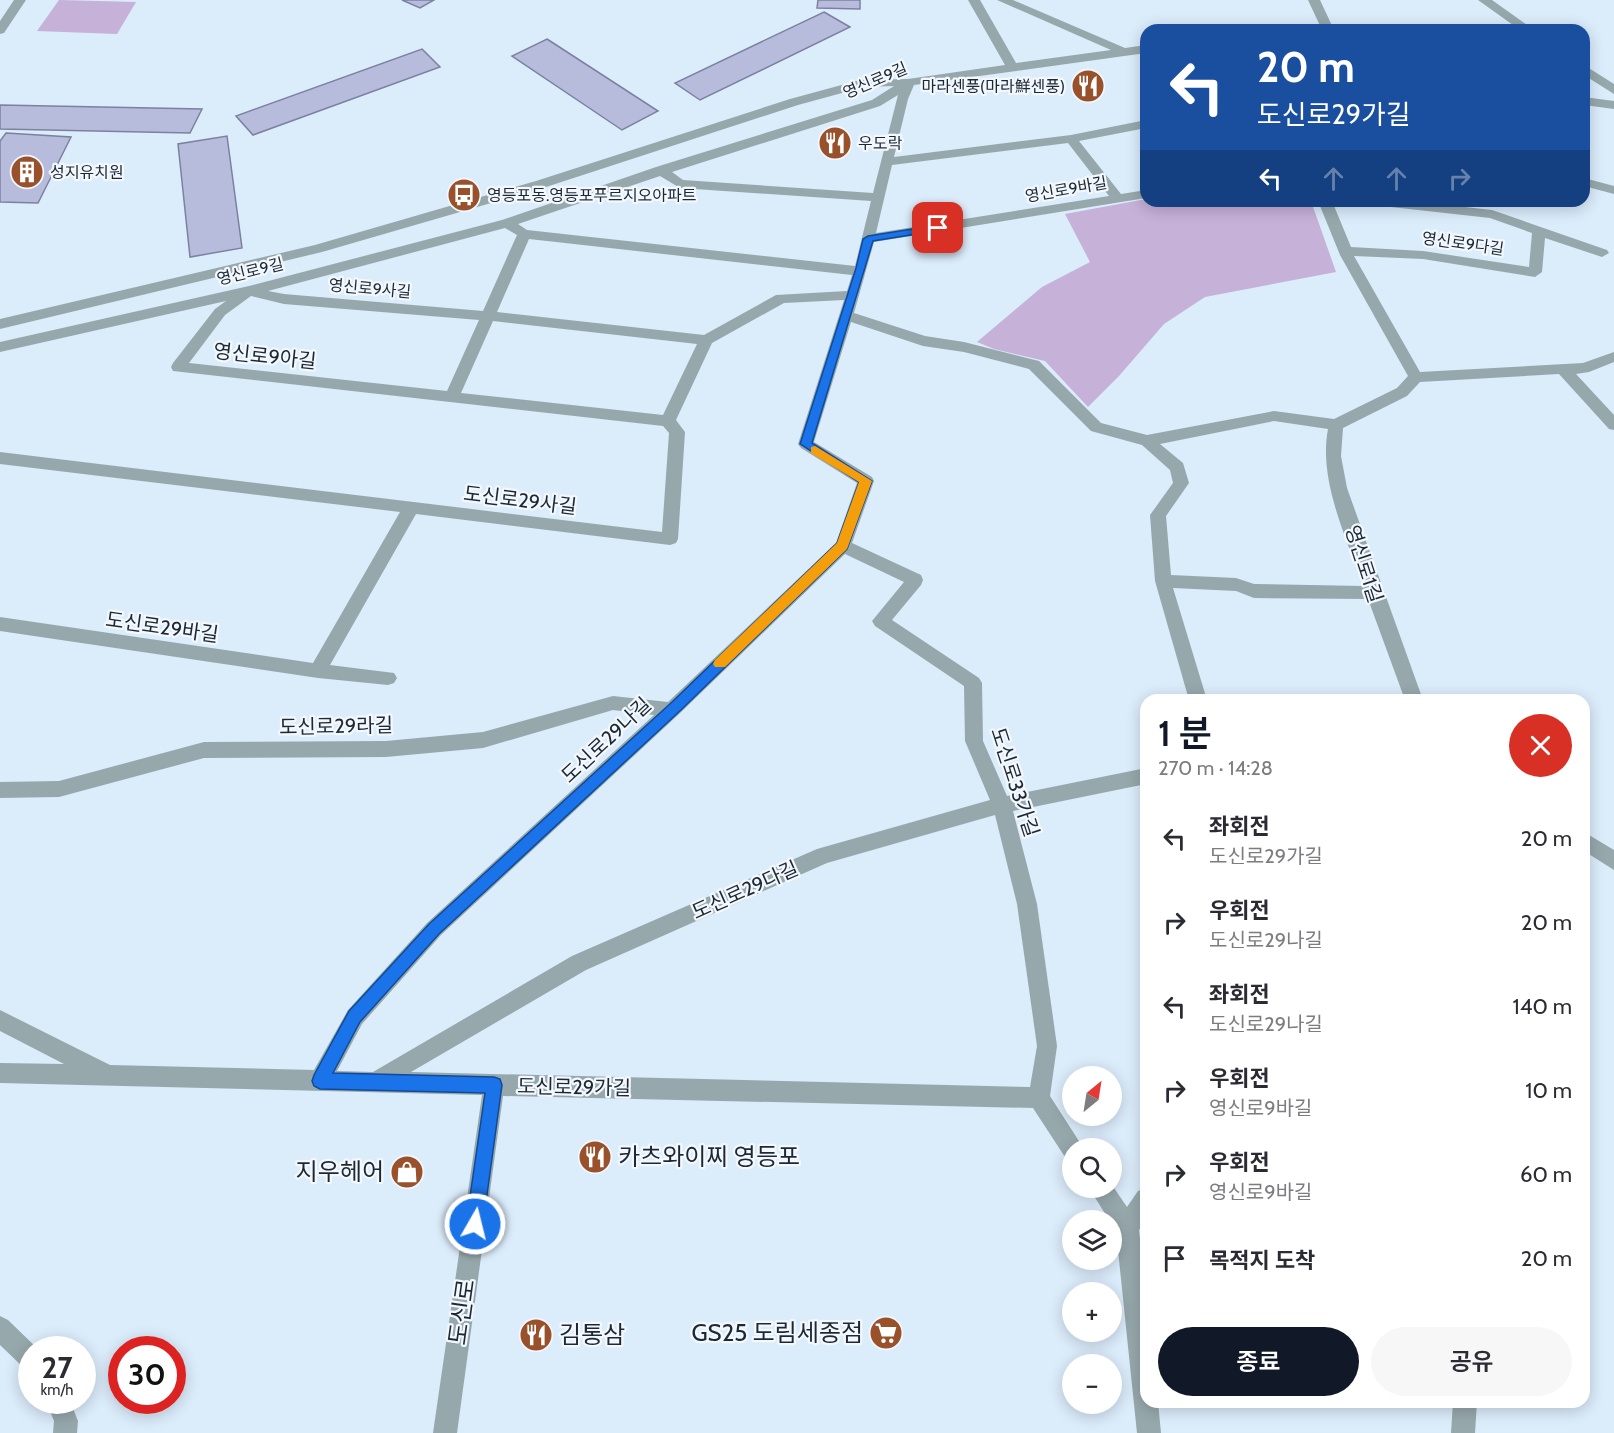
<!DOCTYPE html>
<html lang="ko">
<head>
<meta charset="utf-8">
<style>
	:root { --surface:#fff; --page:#f7f7f7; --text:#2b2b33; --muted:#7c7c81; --accent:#111827 }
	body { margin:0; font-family:Cabin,"Noto Sans KR",sans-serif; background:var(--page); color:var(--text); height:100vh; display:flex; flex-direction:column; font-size:22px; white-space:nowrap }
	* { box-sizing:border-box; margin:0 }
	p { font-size:20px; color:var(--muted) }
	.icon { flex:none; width:33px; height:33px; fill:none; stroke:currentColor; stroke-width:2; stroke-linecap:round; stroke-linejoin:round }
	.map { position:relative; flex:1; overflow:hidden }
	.sheet { position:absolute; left:1140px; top:694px; width:450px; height:714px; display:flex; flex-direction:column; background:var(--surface); border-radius:18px; box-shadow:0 3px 15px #0003 }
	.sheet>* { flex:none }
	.banner { position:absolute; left:1140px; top:24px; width:450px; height:183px; border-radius:18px; box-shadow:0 3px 15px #0003; background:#1a4fa0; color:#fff; overflow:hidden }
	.needle { width:39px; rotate:30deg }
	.buttons { position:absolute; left:1062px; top:1066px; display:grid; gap:12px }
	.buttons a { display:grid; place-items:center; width:60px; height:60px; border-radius:50%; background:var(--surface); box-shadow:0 3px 15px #0003; font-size:30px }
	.speed { position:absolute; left:18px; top:1336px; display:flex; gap:12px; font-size:30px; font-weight:700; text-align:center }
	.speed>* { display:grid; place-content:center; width:78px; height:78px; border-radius:50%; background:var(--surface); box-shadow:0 3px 15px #0003; line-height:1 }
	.speed small { font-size:15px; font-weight:400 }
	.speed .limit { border:9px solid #d22; background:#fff; color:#111 }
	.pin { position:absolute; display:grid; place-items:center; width:51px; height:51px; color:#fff; margin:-26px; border-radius:12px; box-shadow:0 3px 9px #0006 }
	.me { position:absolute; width:66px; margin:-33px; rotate:8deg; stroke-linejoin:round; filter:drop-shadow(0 0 4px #0008) }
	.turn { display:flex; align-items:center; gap:21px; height:126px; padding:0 18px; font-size:27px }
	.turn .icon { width:78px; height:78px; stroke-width:2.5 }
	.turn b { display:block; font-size:42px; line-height:51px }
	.lanes { display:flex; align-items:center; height:57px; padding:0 18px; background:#0003; justify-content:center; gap:30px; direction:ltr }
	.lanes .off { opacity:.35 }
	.round { display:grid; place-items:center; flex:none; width:63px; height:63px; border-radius:32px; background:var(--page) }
	.overview { display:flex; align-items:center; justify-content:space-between; height:102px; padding:0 18px }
	h1 { font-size:36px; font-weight:600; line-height:45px; color:var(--accent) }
	.button { display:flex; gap:12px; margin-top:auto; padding:12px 18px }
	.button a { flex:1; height:69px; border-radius:36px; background:var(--accent); color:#fff; font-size:24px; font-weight:600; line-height:69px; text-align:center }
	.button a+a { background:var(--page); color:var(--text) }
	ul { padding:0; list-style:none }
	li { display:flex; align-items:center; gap:18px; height:84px; padding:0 18px }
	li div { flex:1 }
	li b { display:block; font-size:22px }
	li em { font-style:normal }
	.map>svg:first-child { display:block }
</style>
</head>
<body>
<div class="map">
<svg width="1614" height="1433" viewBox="0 0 1614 1433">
	<rect width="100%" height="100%" fill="#dbecfb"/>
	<!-- green -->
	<path fill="#c6b1d8" d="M59 0 136 2 117 34 37 31Z
		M1146 199 1311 201 1336 272 1205 297 1164 324 1119 376 1088 407 1045 361 994 349 977 342 1042 287 1090 262 1065 214Z"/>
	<!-- building -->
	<path fill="#b7bcdd" stroke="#7c819f" stroke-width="1.5" d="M402 0H434L420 8Z
		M818 0H860V9L817 8Z
		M824 12 850 27 700 100 675 83Z
		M547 39 658 111 622 130 512 56Z
		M422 49 440 67 253 135 236 116Z
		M0 105 202 109 190 133 0 129Z
		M6 133 71 137 38 203 0 202V141Z
		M227 136 242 248 190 257 178 144Z"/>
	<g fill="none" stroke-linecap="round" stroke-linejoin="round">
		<!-- minor -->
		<path fill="#97a8ac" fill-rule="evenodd" d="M14 0H26L4 33 0 34V21Z
			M968 0H980L1016 63 1111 50 997 0H1013L1125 48 1146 45V53L914 85 908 99 894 157 1071 135 1146 120V128L1079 141 1121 194 1146 190V198L874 242 854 313 925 336 964 342 1039 361 1101 423 1147 435 1274 411 1334 419 1397 388 1408 376 1340 255 1318 201H1332L1351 247 1423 251 1529 267 1532 233 1490 218 1373 205 1366 201H1411L1492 210 1607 250 1609 253 1602 257 1545 238 1542 272 1535 277 1423 259 1354 256 1420 372 1583 363 1614 352V362L1589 372 1576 374 1614 415V430L1609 429 1559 374 1420 382 1407 396 1343 428 1341 456 1347 488 1423 700H1405L1368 599 1254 598 1236 591 1173 588 1207 700H1189L1155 581 1150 515 1173 483 1170 470 1142 445 1091 431 1029 369 964 352 923 346 851 322 814 442 872 477 874 481 852 543 921 575 923 580 921 585 892 620 979 678 982 683 983 741 1007 796 1146 768V784L1013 811 1037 904 1057 1046 1050 1096 1084 1149H1072V1160L1065 1157 1033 1108 503 1096 457 1433H433L482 1095 0 1083V1063L64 1064 0 1031V1010L110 1065 314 1070 348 1010 427 923 654 715 613 710 483 748 386 757 204 758 59 797 0 798V782L59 781 204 742 386 741 483 732 613 696 668 702 836 543 857 483 801 448 798 444 844 300 784 303 712 343 676 420 685 432 678 539 676 543 670 545 416 514 330 665 394 673 397 678 394 683 388 685 318 678 0 631V617L313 663 400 512 0 464V452L662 532 669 433 663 426 173 371 171 367 173 363 215 309 226 301 0 352V342L249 286 502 220 656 167 872 100 894 86 864 87 798 105 546 187 322 252 0 329V319L315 245 536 181 790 99 860 80 908 79 1005 65ZM898 95 873 193 683 180 672 172 880 106ZM1068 143 1109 196 876 233 892 165ZM660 176 680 188 871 201 855 266 527 230 518 224ZM505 228 517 235 483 311 284 294 268 291ZM529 239 852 275 847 291 776 295 704 335 497 312ZM251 296 284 304 479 320 447 391 189 363 225 315ZM493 321 697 344 663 415 461 393ZM1274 421 1328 429C1318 481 1347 538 1363 586L1254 584 1236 578 1171 575 1166 516 1189 483 1183 463 1160 444ZM845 554 904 582 872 621 875 626 964 686 965 741 990 800 817 849 572 956 373 1072 337 1071 362 1024 441 935 678 715ZM995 815 1017 904 1037 1046 1030 1087 411 1072 586 970 827 863Z
			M1308 0H1320L1334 30H1322Z
			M1478 0H1492L1534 30H1520Z
			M1584 65 1614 84V94L1584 75Z
			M1584 97 1614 101V109L1584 105Z
			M1584 178 1614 186V194L1584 186Z
			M1584 832 1614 850V870L1584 851Z
			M1112 1185 1127 1207 1138 1191 1146 1188V1219L1139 1230 1146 1296V1402H1158L1161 1433H1137L1116 1231 1089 1188H1112Z
			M0 1316 8 1320 39 1350H32V1372L24 1368 0 1345Z
			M46 1401H70L78 1421 77 1433H53L54 1421Z
			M1453 1402H1477L1475 1433H1451Z"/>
	</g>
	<!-- route -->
	<path fill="#1a73e8" stroke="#114b97" stroke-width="1.5" d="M938 225 942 226V230L873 241 812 443 872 481 847 549 681 710 439 934 360 1022 333 1073 494 1077 500 1079 502 1085 483 1224 481 1230 475 1233 469 1230 466 1224 485 1093 320 1089 314 1086 312 1081 314 1075 349 1011 429 924 672 702 837 543 859 482 800 444 856 268 863 239 868 236Z"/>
	<!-- slow -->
	<path fill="#f59e0b" d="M815 446 872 481 847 549 725 667H715L713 664 715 660 837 543 859 482 811 453V447Z"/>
	<!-- icons -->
	<defs>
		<g id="restaurant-disc" transform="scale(1.725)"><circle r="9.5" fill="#98512b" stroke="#f2f8fd"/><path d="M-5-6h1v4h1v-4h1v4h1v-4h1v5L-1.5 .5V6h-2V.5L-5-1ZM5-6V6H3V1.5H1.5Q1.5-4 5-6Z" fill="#fff"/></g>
		<g id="building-disc" transform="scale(1.725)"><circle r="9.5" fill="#98512b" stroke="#f2f8fd"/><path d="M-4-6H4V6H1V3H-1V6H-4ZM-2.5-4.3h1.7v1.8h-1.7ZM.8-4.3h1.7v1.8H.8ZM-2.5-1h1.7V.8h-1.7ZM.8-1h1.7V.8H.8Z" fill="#fff"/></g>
		<g id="bus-disc" transform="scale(1.725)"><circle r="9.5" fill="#98512b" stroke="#f2f8fd"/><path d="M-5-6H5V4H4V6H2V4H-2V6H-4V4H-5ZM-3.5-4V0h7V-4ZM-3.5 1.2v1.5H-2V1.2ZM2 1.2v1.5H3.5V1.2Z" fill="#fff"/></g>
		<g id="shop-disc" transform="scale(1.725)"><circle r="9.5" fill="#98512b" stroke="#f2f8fd"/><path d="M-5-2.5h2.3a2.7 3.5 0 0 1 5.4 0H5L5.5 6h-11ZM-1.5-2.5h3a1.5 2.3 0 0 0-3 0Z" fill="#fff"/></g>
		<g id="supermarket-disc" transform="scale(1.725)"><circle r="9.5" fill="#98512b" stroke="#f2f8fd"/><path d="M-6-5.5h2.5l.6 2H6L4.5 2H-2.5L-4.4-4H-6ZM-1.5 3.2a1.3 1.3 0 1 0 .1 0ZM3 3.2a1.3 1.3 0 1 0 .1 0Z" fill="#fff"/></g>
	</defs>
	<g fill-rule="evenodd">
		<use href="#restaurant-disc" x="1088" y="86"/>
		<use href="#restaurant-disc" x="835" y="143"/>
		<use href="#building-disc" x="27" y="172"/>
		<use href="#bus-disc" x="464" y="195"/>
		<use href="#restaurant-disc" x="595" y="1157"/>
		<use href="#shop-disc" x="407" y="1172"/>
		<use href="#supermarket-disc" x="886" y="1333"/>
		<use href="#restaurant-disc" x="536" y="1335"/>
	</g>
	<g text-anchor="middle" stroke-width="4.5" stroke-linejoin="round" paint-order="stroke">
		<!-- far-street labels -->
		<g font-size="16" fill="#1d2832" stroke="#f2f8fd">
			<text transform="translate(875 80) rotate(-23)" y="6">영신로9길</text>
			<text transform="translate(1066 189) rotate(-10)" y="6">영신로9바길</text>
			<text transform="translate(1463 243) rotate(8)" y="6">영신로9다길</text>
			<text transform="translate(250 271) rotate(-14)" y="6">영신로9길</text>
			<text transform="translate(370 288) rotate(5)" y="6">영신로9사길</text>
		</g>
		<!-- far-poi labels -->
		<g font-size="16" fill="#1d2832" stroke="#f2f8fd" text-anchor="start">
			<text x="1065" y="92" text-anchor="end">마라센풍(마라鮮센풍)</text>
			<text x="858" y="149">우도락</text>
			<text x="50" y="178">성지유치원</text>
			<text x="487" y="201">영등포동.영등포푸르지오아파트</text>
		</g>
		<!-- street labels -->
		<g font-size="20" fill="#1d2832" stroke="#f2f8fd">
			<text transform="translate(265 356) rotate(6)" y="7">영신로9아길</text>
			<text transform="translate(520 500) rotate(7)" y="7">도신로29사길</text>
			<text transform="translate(1364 564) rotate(72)" y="7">영신로1길</text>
			<text transform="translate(162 627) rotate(8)" y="7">도신로29바길</text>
			<text transform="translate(336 726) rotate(-1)" y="7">도신로29라길</text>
			<text transform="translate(606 740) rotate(-43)" y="7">도신로29나길</text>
			<text transform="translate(1015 782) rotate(72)" y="7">도신로33가길</text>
			<text transform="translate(745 890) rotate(-24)" y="7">도신로29다길</text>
			<text transform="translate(574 1087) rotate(1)" y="7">도신로29가길</text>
		</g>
		<!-- near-poi labels -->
		<g font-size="24" fill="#1d2832" stroke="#f2f8fd" text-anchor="start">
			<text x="618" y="1165">카츠와이찌 영등포</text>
			<text x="384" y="1180" text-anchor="end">지우헤어</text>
			<text x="863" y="1341" text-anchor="end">GS25 도림세종점</text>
			<text x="559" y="1343">김통삼</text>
		</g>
		<!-- near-street labels -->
		<g font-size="24" fill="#1d2832" stroke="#f2f8fd">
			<text transform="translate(462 1312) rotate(-82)" y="8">도신로</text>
		</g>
	</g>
</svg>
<div class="buttons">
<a><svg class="needle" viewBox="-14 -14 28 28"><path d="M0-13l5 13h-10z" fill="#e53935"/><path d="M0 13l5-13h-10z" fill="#7c7c81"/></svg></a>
<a><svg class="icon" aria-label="search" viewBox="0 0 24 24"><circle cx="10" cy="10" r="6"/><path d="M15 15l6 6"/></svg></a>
<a><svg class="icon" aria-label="layers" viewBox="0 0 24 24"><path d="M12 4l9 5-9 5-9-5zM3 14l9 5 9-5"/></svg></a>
<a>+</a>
<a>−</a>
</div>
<div class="speed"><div>27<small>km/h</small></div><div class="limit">30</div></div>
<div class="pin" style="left:938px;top:228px;background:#d93025"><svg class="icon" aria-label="arrive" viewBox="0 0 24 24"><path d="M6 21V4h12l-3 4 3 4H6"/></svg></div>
<svg class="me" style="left:475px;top:1224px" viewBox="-20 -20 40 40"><circle r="17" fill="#1a73e8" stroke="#fff" stroke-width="3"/><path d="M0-11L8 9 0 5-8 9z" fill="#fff"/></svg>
<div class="banner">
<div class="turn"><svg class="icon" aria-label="left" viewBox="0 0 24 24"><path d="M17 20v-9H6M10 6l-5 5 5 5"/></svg><div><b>20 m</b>도신로29가길</div></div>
<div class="lanes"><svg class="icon" aria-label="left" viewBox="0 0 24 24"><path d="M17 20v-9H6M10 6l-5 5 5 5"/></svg><svg class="icon off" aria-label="ahead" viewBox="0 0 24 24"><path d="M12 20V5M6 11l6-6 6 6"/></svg><svg class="icon off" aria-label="ahead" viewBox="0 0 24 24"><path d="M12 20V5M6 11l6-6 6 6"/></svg><svg class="icon off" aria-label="right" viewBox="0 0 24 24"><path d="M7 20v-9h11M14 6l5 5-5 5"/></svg></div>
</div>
<section class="sheet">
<div class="overview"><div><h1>1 분</h1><p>270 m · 14:28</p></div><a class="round" style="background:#d93025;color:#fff"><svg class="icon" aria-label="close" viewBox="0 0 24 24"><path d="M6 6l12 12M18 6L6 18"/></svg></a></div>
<ul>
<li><svg class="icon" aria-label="left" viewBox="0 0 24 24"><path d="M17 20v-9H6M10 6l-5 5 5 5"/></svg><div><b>좌회전</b><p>도신로29가길</p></div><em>20 m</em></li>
<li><svg class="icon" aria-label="right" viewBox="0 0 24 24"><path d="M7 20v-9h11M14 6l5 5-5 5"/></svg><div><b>우회전</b><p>도신로29나길</p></div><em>20 m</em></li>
<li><svg class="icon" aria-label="left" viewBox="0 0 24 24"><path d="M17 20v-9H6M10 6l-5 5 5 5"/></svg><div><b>좌회전</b><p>도신로29나길</p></div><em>140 m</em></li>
<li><svg class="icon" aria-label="right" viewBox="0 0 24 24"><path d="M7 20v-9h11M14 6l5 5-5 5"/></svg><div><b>우회전</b><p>영신로9바길</p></div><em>10 m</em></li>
<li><svg class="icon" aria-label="right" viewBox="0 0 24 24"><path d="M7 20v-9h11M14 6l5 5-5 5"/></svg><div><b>우회전</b><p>영신로9바길</p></div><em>60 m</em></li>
<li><svg class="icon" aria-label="arrive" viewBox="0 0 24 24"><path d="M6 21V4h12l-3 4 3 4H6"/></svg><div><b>목적지 도착</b></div><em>20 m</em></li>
</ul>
<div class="button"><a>종료</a><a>공유</a></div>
</section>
</div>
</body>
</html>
